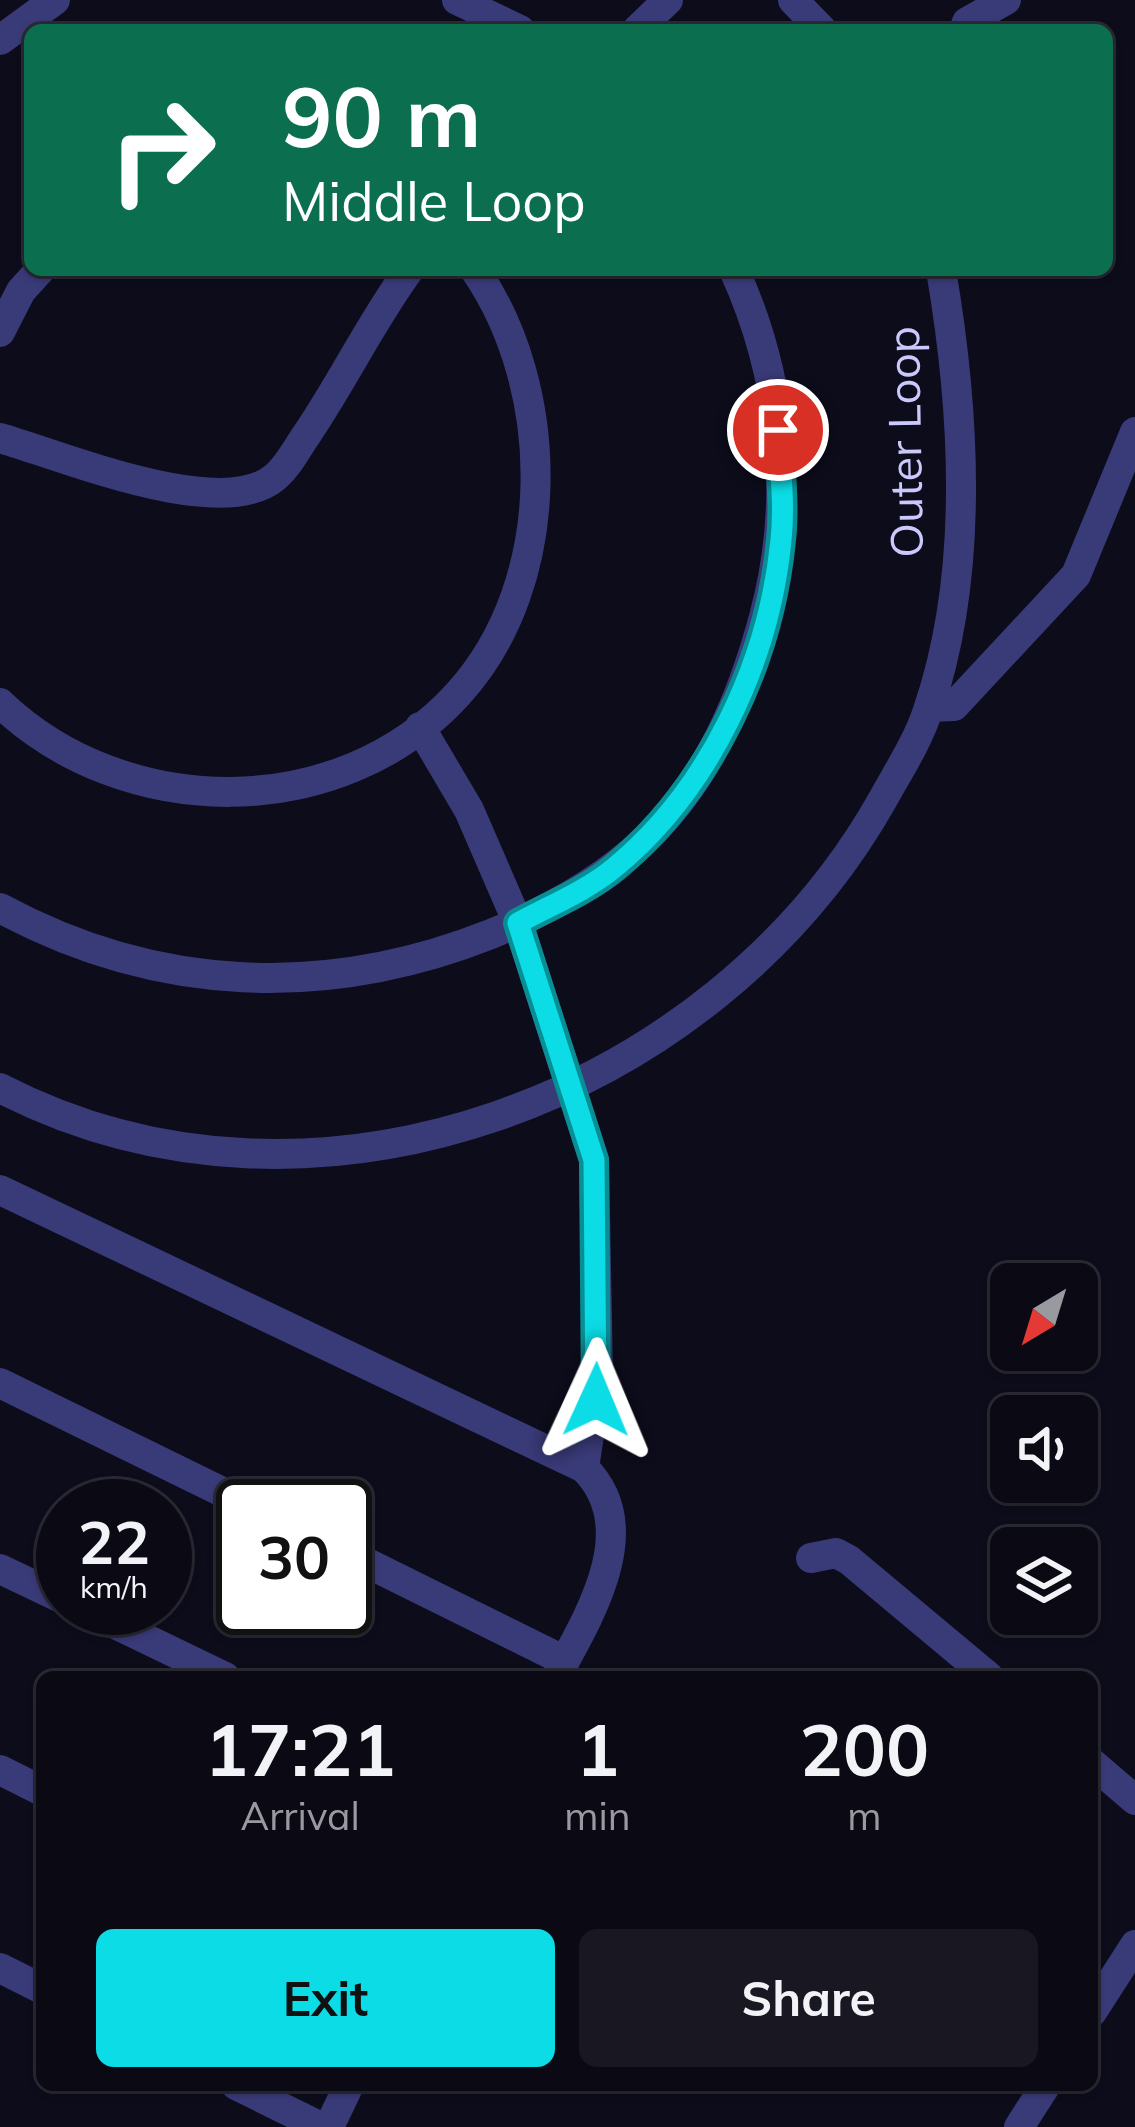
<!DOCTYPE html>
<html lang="en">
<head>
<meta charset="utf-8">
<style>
	:root { --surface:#0a0914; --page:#181722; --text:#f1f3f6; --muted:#999aa0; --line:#2a2a34; --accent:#0cdce5 }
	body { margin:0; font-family:Mulish,sans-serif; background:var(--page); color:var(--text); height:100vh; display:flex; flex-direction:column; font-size:45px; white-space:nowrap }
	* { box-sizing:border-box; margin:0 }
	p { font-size:39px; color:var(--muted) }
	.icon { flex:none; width:66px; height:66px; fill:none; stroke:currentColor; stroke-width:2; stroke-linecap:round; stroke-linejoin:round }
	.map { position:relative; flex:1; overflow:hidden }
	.panel { position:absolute; left:36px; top:1671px; width:1062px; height:420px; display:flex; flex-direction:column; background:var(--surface); border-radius:18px; box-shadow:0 3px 9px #0004,0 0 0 3px var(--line) }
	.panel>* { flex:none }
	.banner { position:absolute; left:24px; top:24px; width:1089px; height:252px; border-radius:18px; box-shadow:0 3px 9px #0004,0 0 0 3px var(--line); background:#0b6e4f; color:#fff; overflow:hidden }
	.needle { width:78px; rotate:218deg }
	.tools { position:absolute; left:990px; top:1263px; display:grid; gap:24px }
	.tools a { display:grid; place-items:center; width:108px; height:108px; border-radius:18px; background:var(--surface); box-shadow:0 3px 9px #0004,0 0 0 3px var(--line); font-size:60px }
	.speed { position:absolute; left:36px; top:1479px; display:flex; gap:24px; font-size:60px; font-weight:700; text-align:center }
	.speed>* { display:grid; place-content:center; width:156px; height:156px; border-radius:50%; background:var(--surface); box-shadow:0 3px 9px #0004,0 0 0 3px var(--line); line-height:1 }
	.speed small { font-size:30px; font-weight:400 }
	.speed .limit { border:6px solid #111; border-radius:18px; background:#fff; color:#111 }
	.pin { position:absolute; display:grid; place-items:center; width:102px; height:102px; color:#fff; margin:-51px; border:6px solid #fff; border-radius:50%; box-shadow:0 3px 12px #0007 }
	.me { position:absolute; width:132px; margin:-66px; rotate:1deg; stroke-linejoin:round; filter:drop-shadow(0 0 9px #0008) }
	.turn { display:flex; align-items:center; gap:42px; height:252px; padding:0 60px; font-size:54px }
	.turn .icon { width:156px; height:156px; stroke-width:2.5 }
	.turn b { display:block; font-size:84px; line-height:102px }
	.eta { display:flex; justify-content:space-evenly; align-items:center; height:204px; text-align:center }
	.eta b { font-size:72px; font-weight:700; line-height:84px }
	.primary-button { display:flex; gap:24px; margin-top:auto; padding:24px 60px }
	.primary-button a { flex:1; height:138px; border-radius:18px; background:var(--accent); color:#111; font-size:48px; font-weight:700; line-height:138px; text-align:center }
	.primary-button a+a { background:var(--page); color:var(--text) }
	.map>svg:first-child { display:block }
</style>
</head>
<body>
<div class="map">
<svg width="1135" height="2127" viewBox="0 0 1135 2127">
	<rect width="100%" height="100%" fill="#0d0c1b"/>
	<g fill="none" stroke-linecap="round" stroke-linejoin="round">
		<!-- minor -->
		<path stroke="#393a78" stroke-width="30" d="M457 0 520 30
			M793 0 822 30
			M637 30 668 0
			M964 30 967 22 1006 0
			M0 40 55 0
			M0 332 21 291 40 270
			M0 438C63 456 219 522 274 478 288 467 297 448 307 434 343 381 371 322 409 270
			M0 703C123 821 339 825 458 694 560 582 557 389 475 270
			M930 707 954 706 1076 575 1135 432
			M420 727 469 810 518 923 594 1160 598 1376 584 1468
			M0 908C157 993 327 999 491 934 547 911 602 881 646 839 708 779 742 699 764 617 795 502 784 379 734 270
			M0 1088C313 1250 715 1098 883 799 899 770 918 741 928 710 975 573 965 411 941 270
			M0 1190 584 1468C644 1527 590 1615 556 1677
			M0 1383 251 1506
			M345 1552 565 1661
			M811 1558 836 1553 849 1560 989 1677
			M0 1569 63 1599
			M82 1608 225 1677
			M1092 1763 1135 1800
			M0 1770 42 1791
			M0 1968 42 1989
			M1092 2012 1135 1945
			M236 2085 321 2127
			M329 2127 349 2085
			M1019 2127 1046 2085"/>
	</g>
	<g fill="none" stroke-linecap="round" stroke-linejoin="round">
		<!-- route casing -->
		<g stroke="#088f95" stroke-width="30">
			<path id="route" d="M596 1400 594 1160 518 923C549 906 586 891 614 868 709 790 769 663 781 540 785 504 780 466 778 430"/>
		</g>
		<!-- route -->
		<use href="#route" stroke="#0cdce5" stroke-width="21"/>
	</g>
	<g text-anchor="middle" stroke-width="12" stroke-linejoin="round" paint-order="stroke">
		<!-- street labels -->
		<g font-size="45" fill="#cbc8fc" stroke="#0d0c1b">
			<text transform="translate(905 442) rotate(-91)" y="16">Outer Loop</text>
		</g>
	</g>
</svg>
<div class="tools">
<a><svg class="needle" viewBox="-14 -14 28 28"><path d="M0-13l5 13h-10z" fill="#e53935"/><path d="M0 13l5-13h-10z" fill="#999aa0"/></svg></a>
<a><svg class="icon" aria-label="sound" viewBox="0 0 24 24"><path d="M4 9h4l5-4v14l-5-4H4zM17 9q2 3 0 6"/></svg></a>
<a><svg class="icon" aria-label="layers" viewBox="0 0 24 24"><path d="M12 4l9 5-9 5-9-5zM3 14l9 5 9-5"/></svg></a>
</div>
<div class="speed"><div>22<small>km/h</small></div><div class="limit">30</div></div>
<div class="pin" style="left:778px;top:430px;background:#d93025"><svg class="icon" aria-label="arrive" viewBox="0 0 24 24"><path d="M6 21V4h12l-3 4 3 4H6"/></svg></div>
<svg class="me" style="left:596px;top:1400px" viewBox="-20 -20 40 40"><path d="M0-17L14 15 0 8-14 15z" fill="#0cdce5" stroke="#fff" stroke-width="4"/></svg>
<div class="banner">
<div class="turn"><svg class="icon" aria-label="right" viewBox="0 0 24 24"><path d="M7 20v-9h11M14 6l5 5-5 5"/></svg><div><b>90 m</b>Middle Loop</div></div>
</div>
<section class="panel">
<div class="eta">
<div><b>17:21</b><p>Arrival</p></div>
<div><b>1</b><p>min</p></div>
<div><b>200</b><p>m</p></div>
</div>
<div class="primary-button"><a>Exit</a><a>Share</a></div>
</section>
</div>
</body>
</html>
